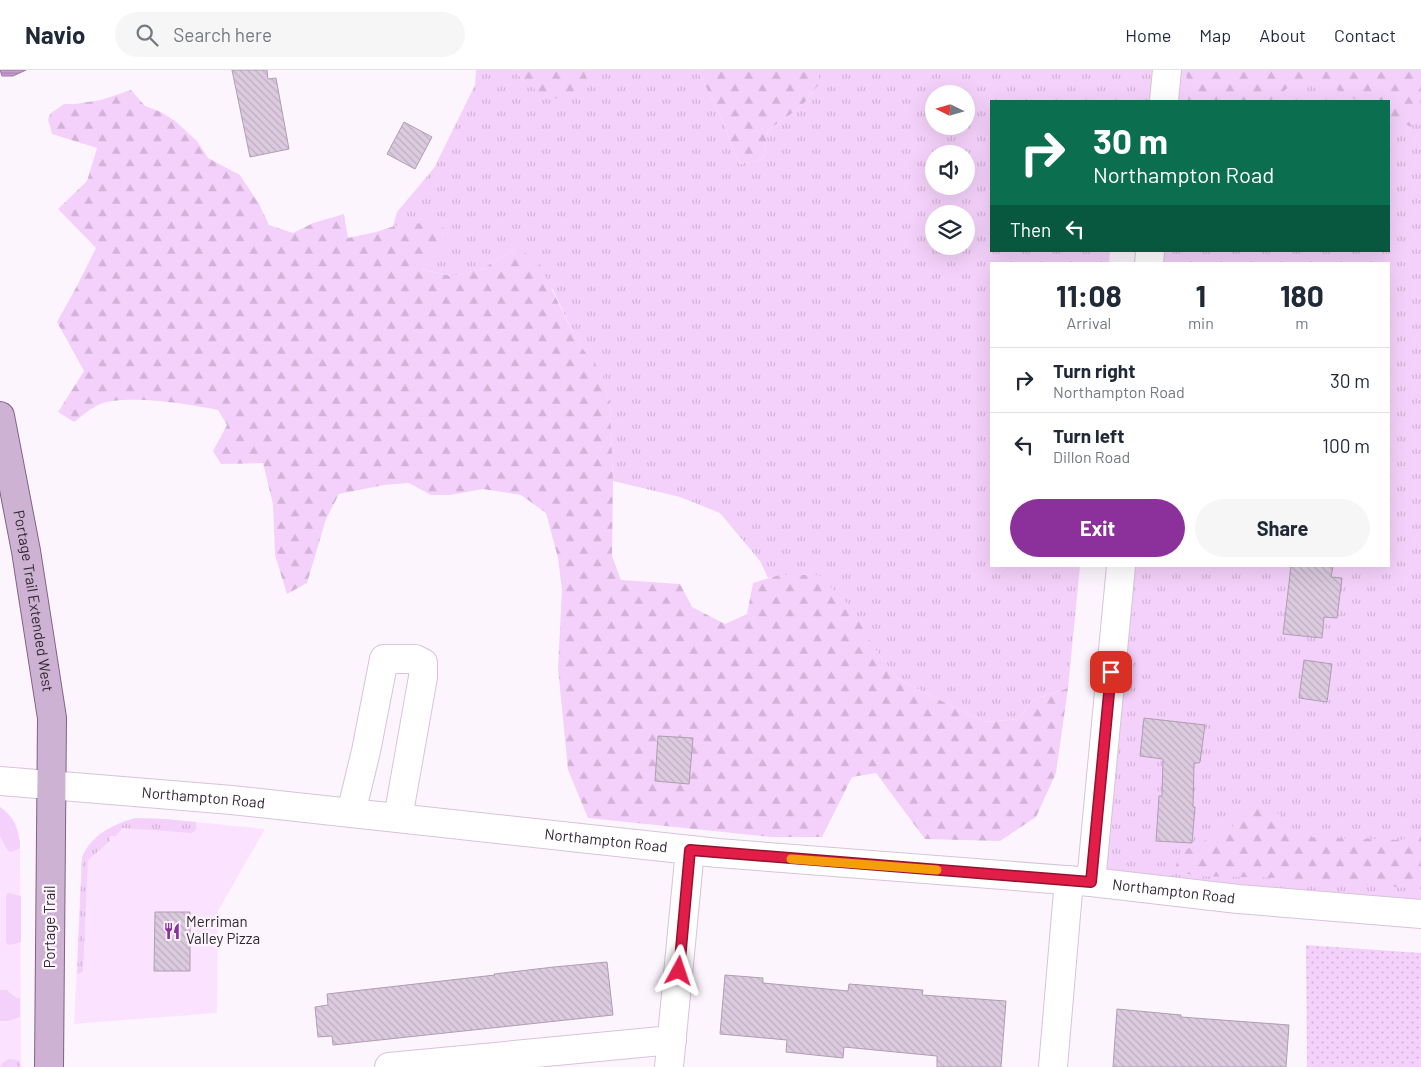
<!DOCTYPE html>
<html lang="en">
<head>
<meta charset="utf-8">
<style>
	:root { --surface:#fff; --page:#f6f6f7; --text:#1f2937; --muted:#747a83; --line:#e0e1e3; --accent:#8c319c }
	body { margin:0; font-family:Barlow,sans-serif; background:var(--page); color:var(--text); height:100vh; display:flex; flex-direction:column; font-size:19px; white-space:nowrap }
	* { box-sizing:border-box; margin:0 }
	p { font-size:16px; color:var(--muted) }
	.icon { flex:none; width:28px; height:28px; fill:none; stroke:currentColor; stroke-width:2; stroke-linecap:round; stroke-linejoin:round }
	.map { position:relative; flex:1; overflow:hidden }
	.drawer { position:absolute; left:990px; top:192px; width:400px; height:305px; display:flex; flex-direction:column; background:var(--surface); border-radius:0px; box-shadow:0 5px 20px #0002 }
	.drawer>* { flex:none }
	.top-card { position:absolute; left:990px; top:30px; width:400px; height:152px; border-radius:0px; box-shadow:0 5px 20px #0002; background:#0b6e4f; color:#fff; overflow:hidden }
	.needle { width:32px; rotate:275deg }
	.buttons { position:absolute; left:925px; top:15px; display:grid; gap:10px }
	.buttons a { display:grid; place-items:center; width:50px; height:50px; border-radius:50%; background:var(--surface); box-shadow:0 5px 20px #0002; font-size:25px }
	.pin { position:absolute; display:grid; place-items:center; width:42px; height:42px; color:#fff; margin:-21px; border-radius:10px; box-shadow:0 2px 8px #0006 }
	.me { position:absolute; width:55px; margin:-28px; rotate:5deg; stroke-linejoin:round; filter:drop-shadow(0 0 4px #0008) }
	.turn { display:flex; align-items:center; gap:18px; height:105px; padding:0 20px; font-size:22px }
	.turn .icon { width:65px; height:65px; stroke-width:2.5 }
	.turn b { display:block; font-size:35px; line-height:42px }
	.then { display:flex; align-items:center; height:48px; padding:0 20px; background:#0003; gap:10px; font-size:19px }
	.eta { display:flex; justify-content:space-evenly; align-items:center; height:85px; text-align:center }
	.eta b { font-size:30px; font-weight:700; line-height:35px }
	.button { display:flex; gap:10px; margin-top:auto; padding:10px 20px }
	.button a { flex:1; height:58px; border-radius:30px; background:var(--accent); color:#fff; font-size:20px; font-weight:700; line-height:58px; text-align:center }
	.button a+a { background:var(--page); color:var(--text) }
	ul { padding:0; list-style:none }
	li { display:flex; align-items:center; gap:15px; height:65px; padding:0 20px; border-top:1px solid var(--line) }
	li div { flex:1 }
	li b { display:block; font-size:19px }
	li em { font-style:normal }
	header { display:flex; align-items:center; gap:30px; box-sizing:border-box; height:70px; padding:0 25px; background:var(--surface); border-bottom:1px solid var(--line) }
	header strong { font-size:24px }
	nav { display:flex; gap:28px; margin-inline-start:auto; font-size:18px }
	.search { width:350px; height:45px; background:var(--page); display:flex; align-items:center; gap:12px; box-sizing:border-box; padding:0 18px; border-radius:28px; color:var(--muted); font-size:19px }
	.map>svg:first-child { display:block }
</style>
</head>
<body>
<header>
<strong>Navio</strong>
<div class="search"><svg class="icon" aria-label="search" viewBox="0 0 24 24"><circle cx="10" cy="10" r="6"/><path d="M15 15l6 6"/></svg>Search here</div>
<nav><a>Home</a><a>Map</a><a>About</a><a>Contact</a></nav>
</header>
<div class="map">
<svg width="1421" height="997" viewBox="0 0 1421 997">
	<defs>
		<pattern id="grass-tufts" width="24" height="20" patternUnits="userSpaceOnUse" patternTransform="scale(1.25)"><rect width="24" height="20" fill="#f4d1fa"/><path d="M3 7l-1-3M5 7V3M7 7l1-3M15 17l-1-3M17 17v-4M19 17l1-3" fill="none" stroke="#d2b3d7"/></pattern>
		<pattern id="forest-firs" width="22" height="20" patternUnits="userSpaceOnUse" patternTransform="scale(1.25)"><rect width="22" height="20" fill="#f4d1fa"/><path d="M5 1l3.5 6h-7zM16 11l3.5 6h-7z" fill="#d2b3d7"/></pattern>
		<pattern id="park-dots" width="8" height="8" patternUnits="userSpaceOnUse" patternTransform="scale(1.25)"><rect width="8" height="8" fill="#f4d1fa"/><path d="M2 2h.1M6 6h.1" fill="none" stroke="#d2b3d7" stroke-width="1.8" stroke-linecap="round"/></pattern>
		<pattern id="water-rules" width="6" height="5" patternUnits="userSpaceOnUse" patternTransform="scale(1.25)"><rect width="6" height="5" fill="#ca9bd2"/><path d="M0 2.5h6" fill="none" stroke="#a47eab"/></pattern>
		<pattern id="building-back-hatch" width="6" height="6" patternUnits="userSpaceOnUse" patternTransform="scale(1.25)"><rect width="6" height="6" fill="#dccadf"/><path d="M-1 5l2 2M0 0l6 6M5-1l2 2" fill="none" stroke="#bdaec0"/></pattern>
	</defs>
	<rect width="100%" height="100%" fill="#fdf5fe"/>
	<!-- built -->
	<path fill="#fbe3ff" d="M0 737 11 746 16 754 20 772 21 997H0Z
		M136 748 165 749 265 759 218 841 217 943 74 954 82 787 88 775 99 764 125 751Z"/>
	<!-- grass -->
	<path fill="url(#grass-tufts)" fill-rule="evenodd" d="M476 0H515L525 13 589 15 584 0H698L722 50 739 94 763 89 768 60 801 37 819 14V0H1421V842L1091 812 1121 496H1389V194H1149L1150 181H1389V31H991V181H1110L1109 194H991V496H1080L1068 618 1033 630 1019 649 986 652 933 627 897 608 874 578 779 505 768 508 760 491 720 443 680 427 613 411 610 336 602 304 578 273 553 220 516 178 482 199 452 206 421 199 393 156 397 142 434 98 475 15ZM934 24H966V56H934ZM934 84H966V116H934ZM934 144H966V176H934Z
		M136 748 165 749 196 752V760L192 763 122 758 116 766H110V771L88 790 83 902 77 904 82 787C93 765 112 754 136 748Z
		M9 989 19 990 21 997H0L2 993Z"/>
	<!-- forest -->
	<path fill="url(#forest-firs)" d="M515 0H584L589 15 552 30 525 13Z
		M698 0H819V14L801 37 768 60 763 89 739 94 722 50Z
		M1186 0H1421C1421 16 1421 45 1411 57L1389 46V31H1358L1340 21 1318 13 1289 17 1270 31H1191L1188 30Z
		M131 20 145 36 161 42 175 51 197 71 208 88 240 105 259 134 269 155 293 163 313 153 344 144 348 168 376 162 407 152 443 156 446 175 421 199 451 206 482 199 516 178 537 189 578 273 602 303 610 336 613 411 612 486 621 510 680 514 692 537 725 554 747 544 753 513 779 505H819L851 537 874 578 897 608 933 627 986 652 1019 649 1033 630 1068 618 1056 703 1036 747 1000 771 925 769 876 703 852 707 822 767H771L588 748 568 700 558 598 562 520 558 488 546 443 521 425 483 419 450 425H431L409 413 384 415 339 424 326 449 307 513 287 524 275 485 273 434 263 393 221 394 213 381 227 355 218 340C189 334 127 324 100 334 91 338 82 346 74 352L58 342 84 301 57 252 78 214 96 178 58 139 87 111 97 78 52 64 48 49 51 43 64 34H75L101 30Z
		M1254 735 1282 745 1295 767 1403 770 1421 758V819L1282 808 1193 806 1175 798 1181 782 1230 759Z"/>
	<!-- park -->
	<path fill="url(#park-dots)" d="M1306 875 1421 883V997H1307Z"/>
	<!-- garden -->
	<path fill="#f4d1fa" d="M0 737C14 747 20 761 20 778L11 782 8 781 0 766Z
		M8 823 21 826V872L10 875 6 873V826Z
		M0 920H7L16 928H20V947L8 951H0Z"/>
	<!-- water -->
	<path fill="url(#water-rules)" stroke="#9c79a2" d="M0 0H26L13 6H2Z"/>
	<!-- building -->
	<path fill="url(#building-back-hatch)" stroke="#af9eb2" d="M232 0H267L268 9 276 8 289 79 250 87Z
		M404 52 432 67 415 99 387 84Z
		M1291 496H1333L1331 507 1342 508 1337 548 1324 547 1322 568 1283 564Z
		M1304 590 1332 594 1327 632 1299 628Z
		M1144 648 1205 655 1200 692 1199 693H1194L1193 737H1195L1192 773 1156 771 1159 726H1162L1163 689 1140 686Z
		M658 666 693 668 689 714 655 711Z
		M155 842H190V901H154Z
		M607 892 613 945 333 975 332 966 318 967 315 937 328 935 327 924 495 905 494 904 554 897Z
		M725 905 763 908V913L848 921 849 914 923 920 922 925 1006 931 1001 997H937V986L844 977 843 988 786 982 787 970 720 964Z
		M1117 939 1181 945V947L1289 955 1286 997H1113Z"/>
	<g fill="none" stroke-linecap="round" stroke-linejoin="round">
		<!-- minor casing -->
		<g stroke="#d6c4d9" stroke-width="30">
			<g id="minor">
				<path d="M1164 31 1167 0"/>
				<path d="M1149 194 1150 181"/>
				<path id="s1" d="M0 711 232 730 718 783 1091 812 1238 829 1421 844"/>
				<path d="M351 743 366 681 384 589H415L423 593V607L398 748"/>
				<path d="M1091 812 1121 496"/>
				<path d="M389 997 672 970"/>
				<path d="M669 997 690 780"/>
				<path d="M1053 997 1069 810"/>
			</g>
		</g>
		<!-- major casing -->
		<g stroke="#816187" stroke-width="30">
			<g id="major">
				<path id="s2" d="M0 346 26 481 52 648 49 997"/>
			</g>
		</g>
		<!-- minor -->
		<use href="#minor" stroke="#fff" stroke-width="28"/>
		<!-- major -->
		<use href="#major" stroke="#ceb2d3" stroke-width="28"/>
	</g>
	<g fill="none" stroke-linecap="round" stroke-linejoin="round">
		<!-- route casing -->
		<g stroke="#92132f" stroke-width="12">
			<path id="route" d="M679 901 690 780 1091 812 1111 602"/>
		</g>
		<!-- route -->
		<use href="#route" stroke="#e11d48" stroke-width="9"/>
		<!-- slow -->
		<path stroke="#f59e0b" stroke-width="9" d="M791 789 937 800"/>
	</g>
	<!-- icons -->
	<defs>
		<g id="restaurant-bare" transform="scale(1.35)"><path d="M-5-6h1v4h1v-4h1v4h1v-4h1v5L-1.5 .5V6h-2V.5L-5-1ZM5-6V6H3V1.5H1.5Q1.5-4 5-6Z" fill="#8c319c" stroke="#fdf5fe" stroke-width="2.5" paint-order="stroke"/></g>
	</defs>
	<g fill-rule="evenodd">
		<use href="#restaurant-bare" x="172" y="861"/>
	</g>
	<g text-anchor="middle" stroke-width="4.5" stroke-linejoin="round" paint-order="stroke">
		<!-- street labels -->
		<g font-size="15" fill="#302931" stroke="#fdf5fe">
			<text dy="5" stroke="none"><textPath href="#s2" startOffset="188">Portage Trail Extended West</textPath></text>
			<text dy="5" stroke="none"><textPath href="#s1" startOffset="204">Northampton Road</textPath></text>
			<text dy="5" stroke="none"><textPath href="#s1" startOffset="609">Northampton Road</textPath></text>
			<text dy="5" stroke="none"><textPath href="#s1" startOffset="1179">Northampton Road</textPath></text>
			<text transform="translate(50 857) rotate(-90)" y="5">Portage Trail</text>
		</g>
		<!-- poi labels -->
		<g font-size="15" fill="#302931" stroke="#fdf5fe" text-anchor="start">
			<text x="186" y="857">Merriman<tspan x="186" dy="17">Valley Pizza</tspan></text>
		</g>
	</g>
</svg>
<div class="buttons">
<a><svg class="needle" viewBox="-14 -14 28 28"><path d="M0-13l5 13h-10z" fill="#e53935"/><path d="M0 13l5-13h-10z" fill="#747a83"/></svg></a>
<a><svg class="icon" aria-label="sound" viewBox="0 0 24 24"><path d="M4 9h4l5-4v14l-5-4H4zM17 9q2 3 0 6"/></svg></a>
<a><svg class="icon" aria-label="layers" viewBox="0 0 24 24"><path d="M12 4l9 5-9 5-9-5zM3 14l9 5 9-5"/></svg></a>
</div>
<div class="pin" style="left:1111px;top:602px;background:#d93025"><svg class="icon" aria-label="arrive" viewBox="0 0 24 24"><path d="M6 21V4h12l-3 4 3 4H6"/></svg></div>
<svg class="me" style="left:679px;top:901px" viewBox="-20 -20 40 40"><path d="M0-17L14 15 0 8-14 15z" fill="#e11d48" stroke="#fff" stroke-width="4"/></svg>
<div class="top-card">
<div class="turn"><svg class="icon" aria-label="right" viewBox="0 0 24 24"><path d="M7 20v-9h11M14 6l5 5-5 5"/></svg><div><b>30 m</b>Northampton Road</div></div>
<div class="then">Then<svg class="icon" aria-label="left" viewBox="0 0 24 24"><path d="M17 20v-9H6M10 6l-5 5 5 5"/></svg></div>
</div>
<section class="drawer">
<div class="eta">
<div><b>11:08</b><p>Arrival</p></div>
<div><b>1</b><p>min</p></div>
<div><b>180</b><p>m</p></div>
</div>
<ul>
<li><svg class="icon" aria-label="right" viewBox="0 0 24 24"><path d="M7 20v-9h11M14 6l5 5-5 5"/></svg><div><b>Turn right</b><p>Northampton Road</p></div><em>30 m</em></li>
<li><svg class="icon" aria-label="left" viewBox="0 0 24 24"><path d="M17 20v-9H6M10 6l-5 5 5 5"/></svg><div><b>Turn left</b><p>Dillon Road</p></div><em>100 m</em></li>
</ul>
<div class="button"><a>Exit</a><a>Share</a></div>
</section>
</div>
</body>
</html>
